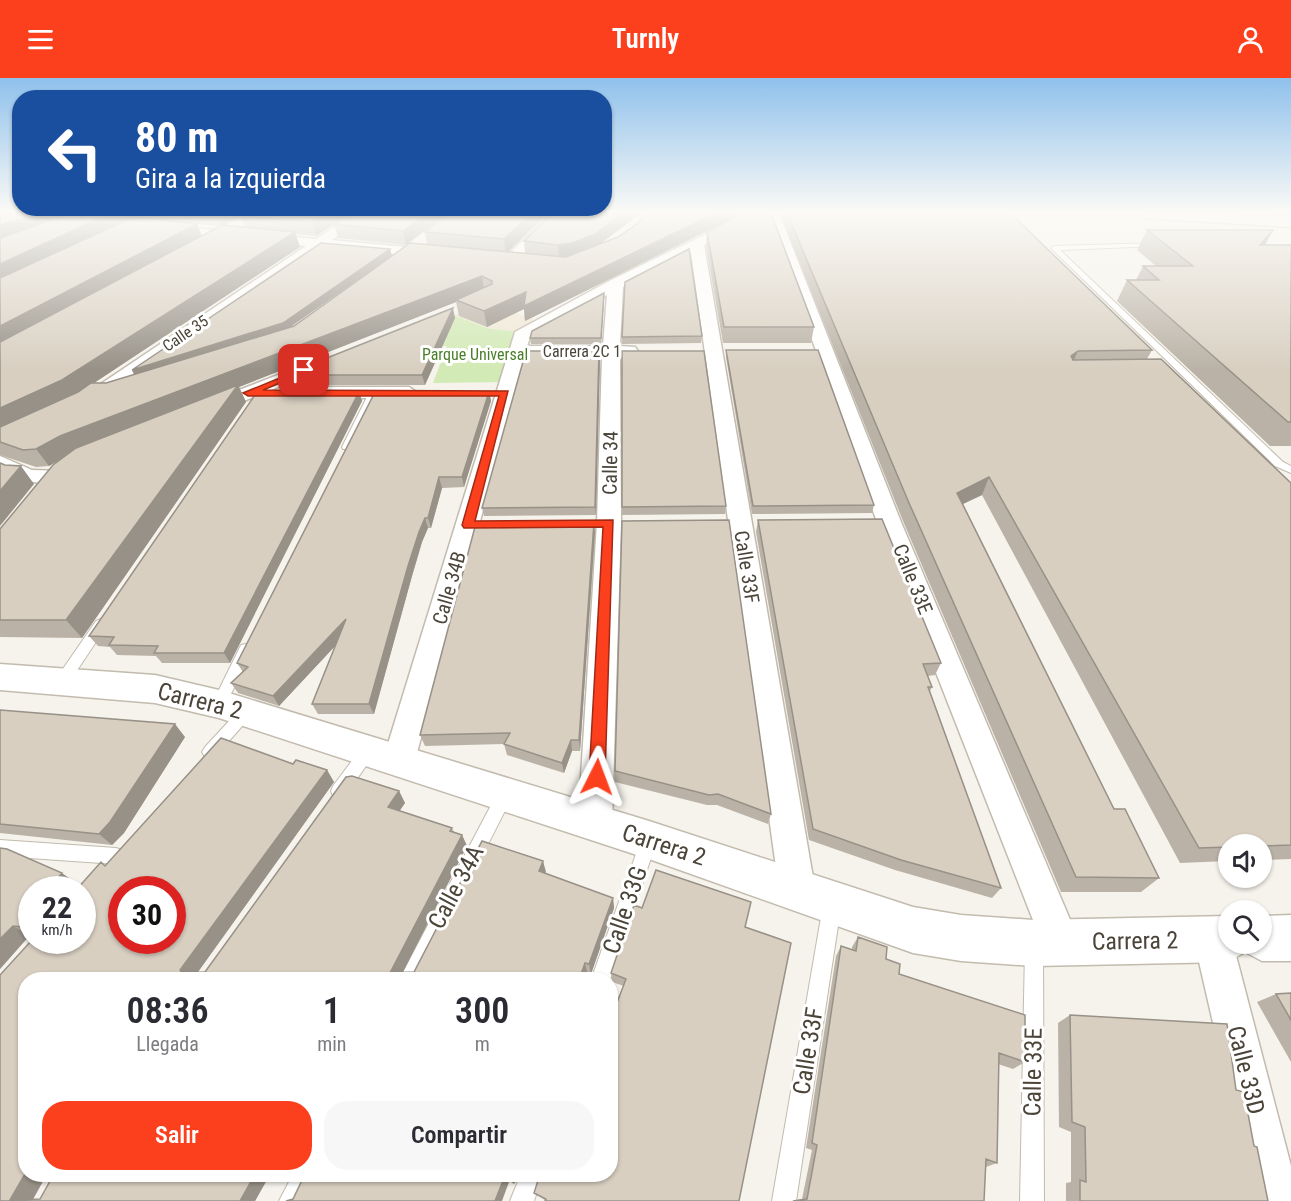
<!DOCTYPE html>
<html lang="es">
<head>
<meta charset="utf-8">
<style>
	:root { --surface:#fff; --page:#f7f7f7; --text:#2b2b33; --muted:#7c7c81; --accent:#fc3f1d }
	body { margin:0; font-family:"Roboto Condensed",sans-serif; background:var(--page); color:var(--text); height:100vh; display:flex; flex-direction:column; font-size:22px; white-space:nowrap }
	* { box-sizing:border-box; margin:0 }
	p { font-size:20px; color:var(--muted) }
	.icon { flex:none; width:33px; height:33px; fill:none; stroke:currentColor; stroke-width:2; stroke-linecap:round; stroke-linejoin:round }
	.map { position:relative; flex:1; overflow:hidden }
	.details { position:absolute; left:18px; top:894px; width:600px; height:210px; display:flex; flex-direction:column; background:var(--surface); border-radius:24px; box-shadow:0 2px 4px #0004 }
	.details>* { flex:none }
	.banner { position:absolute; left:12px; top:12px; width:600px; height:126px; border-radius:24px; box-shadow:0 2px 4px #0004; background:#1a4fa0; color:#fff; overflow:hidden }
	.controls { position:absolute; left:1218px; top:756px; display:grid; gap:12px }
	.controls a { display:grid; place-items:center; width:54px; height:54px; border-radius:50%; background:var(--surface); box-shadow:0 2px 4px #0004; font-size:30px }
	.speed { position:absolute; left:18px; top:798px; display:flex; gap:12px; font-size:30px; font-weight:700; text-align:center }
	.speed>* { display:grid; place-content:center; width:78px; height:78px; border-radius:50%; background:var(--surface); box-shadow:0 2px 4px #0004; line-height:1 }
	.speed small { font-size:15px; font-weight:400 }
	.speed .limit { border:9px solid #d22; background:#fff; color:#111 }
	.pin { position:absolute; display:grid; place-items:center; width:51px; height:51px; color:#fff; margin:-26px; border-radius:12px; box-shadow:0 3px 9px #0006 }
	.me { position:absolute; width:66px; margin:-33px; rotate:3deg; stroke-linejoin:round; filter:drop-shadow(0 0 4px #0008) }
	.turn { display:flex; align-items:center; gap:21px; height:126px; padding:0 24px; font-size:27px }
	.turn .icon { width:78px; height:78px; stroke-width:2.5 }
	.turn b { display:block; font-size:42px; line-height:51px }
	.eta { display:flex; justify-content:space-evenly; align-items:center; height:102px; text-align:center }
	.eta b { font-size:36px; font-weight:600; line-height:42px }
	.primary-button { display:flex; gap:12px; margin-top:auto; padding:12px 24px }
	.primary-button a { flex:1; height:69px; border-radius:24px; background:var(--accent); color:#fff; font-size:24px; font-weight:600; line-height:69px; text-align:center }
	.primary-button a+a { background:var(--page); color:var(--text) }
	header { display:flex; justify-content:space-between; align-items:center; height:78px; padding:0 24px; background:var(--accent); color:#fff; font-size:27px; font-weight:600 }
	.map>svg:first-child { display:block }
</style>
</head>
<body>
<header><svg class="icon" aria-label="menu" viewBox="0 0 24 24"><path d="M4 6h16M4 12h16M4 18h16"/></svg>Turnly<svg class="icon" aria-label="person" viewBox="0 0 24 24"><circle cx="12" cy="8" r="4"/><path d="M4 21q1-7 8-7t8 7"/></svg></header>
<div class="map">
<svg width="1291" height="1123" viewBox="0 0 1291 1123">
	<rect width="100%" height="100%" fill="#f6f3ec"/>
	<!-- education -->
	<path fill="#efe8d6" d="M487 223 536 243 518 254 486 250 454 237Z"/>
	<!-- green -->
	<path fill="#d2eab5" d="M454 237 486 250 518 254 504 304 433 305 447 268 376 269Z"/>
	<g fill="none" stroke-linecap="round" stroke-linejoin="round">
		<!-- service casing -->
		<g stroke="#c2bbae" stroke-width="2">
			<path id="service" d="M1160 165 1158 168 1060 172 1283 384 1291 388V395L1275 388 1051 170 1054 168Z
				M374 312 379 315 351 371H343L342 369 369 315Z
				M101 541 108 546 68 606H58L56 602 58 598 96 543Z
				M246 566 251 567 253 571 226 626 224 630 219 632 214 630 212 626 239 571 241 567Z
				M246 628 251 630 253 634 251 638 215 679 210 681 205 679 202 674 205 669 241 630Z
				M368 666 373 668 376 673 373 678 345 718 339 720 333 718 331 713 333 708 363 668Z
				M505 710 511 712 513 717 419 902H399L499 712Z
				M649 754 655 756 657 762 610 902H591L641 762 643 756Z
				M0 762 116 770 122 772 125 778 122 784 116 786 0 778Z
				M832 819 838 822 841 828 796 1123H772L823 828 826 822Z
				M1034 862 1041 864 1043 871 1044 1123H1020L1025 871 1027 864Z
				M293 1096H316L303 1123H279Z
				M521 1096H543L534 1123H510Z"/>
		</g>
		<!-- minor casing -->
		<g stroke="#c2bbae" stroke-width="3">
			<path id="minor" d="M355 135H369L332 162 436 172 443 176 436 180 321 169 90 328H76L74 324 306 168 163 154 158 153V147L316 161Z
				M551 135H564L514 187H504V181Z
				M767 135H779L901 444 1080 865 1074 878 1061 884 1048 878 1042 865 877 444Z
				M739 140 745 144 744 147 704 167 815 811 810 823 797 828 784 823 779 811 691 174 623 209 620 268 635 269 638 273 635 277 620 278 621 445 612 745 607 756 595 760 583 756 578 745 597 445 602 278H525L415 682 410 691 399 695 388 691 383 682 515 254 611 202ZM607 217 603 268H527L531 257Z
				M319 281 328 286 325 290 217 334H203L200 330 203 326Z
				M324 309H409L418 315 409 321 317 319 315 315 317 311Z
				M0 378 32 392 64 393 67 398 64 403C40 408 21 403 0 392Z
				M1213 843 1226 849 1228 866H1233L1291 1088V1123H1254L1194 862 1200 849Z"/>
		</g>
		<!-- tertiary casing -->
		<g stroke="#c2bbae" stroke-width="3">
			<path id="tertiary" d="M1135 135H1215L1291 139V149L1143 140Z
				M0 586 155 597 219 612 649 743 913 829 961 837 1034 842 1228 838V866H1262V838L1291 837V883H1262L1245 874 1228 884 1034 888 961 883 913 875 649 781 219 640 155 625 0 612Z"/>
		</g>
		<!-- service -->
		<use href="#service" fill="#fff" fill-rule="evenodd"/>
		<!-- minor -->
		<use href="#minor" fill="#fff" fill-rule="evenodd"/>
		<!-- tertiary -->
		<use href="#tertiary" fill="#fff" fill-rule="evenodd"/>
	</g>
	<!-- wall -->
	<path fill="#bab2a6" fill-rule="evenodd" d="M0 135H448L406 167 338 160 334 146 338 143 316 158 295 156 300 169 93 305H106L134 297 132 292 321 165 390 171 392 178 290 249 294 248 410 165 427 166 425 154 449 135H548L508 174 525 176 524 163 553 135H641L601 165 618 159 638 145 647 135H771L814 249 811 265H723L706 168 707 154 737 138 525 243 524 231 487 249 459 238 456 224 239 309 246 324 82 560 0 559V451L53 387 59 382 49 388 36 389 0 377ZM241 138 245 150 224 147ZM197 146 220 148 202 158Z
		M780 135H1010L1152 272 1147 281 1291 405V781L1262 782V766H1228V783L1180 785 982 417 963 426 1114 731 1159 800 1141 814H1061L903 443Z
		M1231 135H1291V137Z
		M1147 152H1273L1265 167H1291V368H1270L1117 223 1127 202H1136L1143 188H1156L1137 172Z
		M604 221 601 266H531L530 260Z
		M455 240 425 307H288L284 297Z
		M702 258 701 265 622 266V259Z
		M726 272 874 427 872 435 752 436 726 279Z
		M622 273 726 428 725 436 622 437Z
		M600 280 596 437 484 438 482 430Z
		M359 314 362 323 230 585H162L156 578 117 577 110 569 98 568 89 558Z
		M489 314 491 323 464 409 442 410 431 450H428L422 464 412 498 374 636H318L312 626 335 568 279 628 238 615 231 605 243 594 237 585Z
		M758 442 941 585 935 597 928 598 932 609 930 613 1001 810 992 820 895 792 809 762 756 454Z
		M622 443 771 736 768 746 717 727H707L615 704V693Z
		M594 444 595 455 580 673H572L564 695 507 677 504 666 425 668 420 657Z
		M0 632 185 659 124 755 112 767 0 755Z
		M221 660 293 686 296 682 327 692 334 704 197 895 205 894 346 699 352 698 399 713 405 725 399 733 452 750 454 754 462 757 467 768 402 894H414L482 763 543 783 545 795 613 820 614 830 591 896 587 894 584 902H26V1096H47L33 1121H40L54 1096H291L287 1103 274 1099 270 1097 255 1123H0V897L32 862H82V812H76L101 784 105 788ZM122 812H172V862H122Z
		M0 770 77 806 74 810 32 812V858L30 857 0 891Z
		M656 792 751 824 745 849 791 865 739 1123H545V1122L534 1115 540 1096H610V943L624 908 612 904 611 895 634 827 642 830Z
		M858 859 886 881 899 896 1025 984 1013 991 998 986 997 1085 986 1089 984 1123H792L802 1121 812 1072 806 1070 836 878 841 868 852 872V869Z
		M1291 915V984L1257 924 1276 916Z
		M1070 937 1236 1012 1254 1068 1268 1123H1066V1105L1071 1104V1054L1059 1049 1058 945Z"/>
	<!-- shaded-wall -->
	<path fill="#979187" d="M40 135H89L0 164V147Z
		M111 135H146L149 142 0 206V186Z
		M216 135H248L240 138H241L222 149Z
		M326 135H351L316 158 312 144Z
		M427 135H448L406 167 403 153Z
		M533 135H548L506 176 504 161Z
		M623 135H641L595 170 559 182 558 167Z
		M716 135H743L525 243 524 231 487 249 484 233 526 214Z
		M197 146 202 160 0 269V248Z
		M1273 152 1262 172 1260 167Z
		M295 154 300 169 73 319 0 354V330Z
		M390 171 392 178 286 252 136 299 132 292Z
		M482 198 484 213 456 222V224L239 309 246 324 82 560 66 542 72 375 49 388 36 371 60 358Z
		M604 215V221L601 266V260Z
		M453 230 455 240 425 307 422 297Z
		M599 273 600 280 596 437 595 429Z
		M1078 273 1070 290 1071 278Z
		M359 314 362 323 230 585 224 575Z
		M489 314 491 323 464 409 462 399Z
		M21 388 34 406 0 448V413Z
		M439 399 442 410 431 450 428 440Z
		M989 399 982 417 950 432 957 415Z
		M425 440 428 450 422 464 412 498 374 636 369 626 408 488 419 454Z
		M594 444 595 455 580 673 579 662Z
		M346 541 351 551 279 628 273 618Z
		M175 646 185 659 124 755 112 767 99 756Z
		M571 662 572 673 564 695 562 685Z
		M327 692 334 704 193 901 182 895 180 892Z
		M399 713 405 725 394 741 388 729Z
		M462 757 467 768 399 902 390 895Z
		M543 783 546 794 541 804 539 793Z
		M62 795 77 806 74 810 76 812H65L57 801Z
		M613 820 614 830 591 896 589 886Z
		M13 848 30 857 0 891V861Z
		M585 885 587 894 584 902H579Z
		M26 1094V1096H47L32 1123 10 1122Z
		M255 1096H270L255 1123H240Z
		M276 1096H291L287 1103 274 1099Z
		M513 1096H520L514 1106 510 1103Z
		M504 1100 509 1104 502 1123H495Z"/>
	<!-- building -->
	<path fill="#d8cfc1" stroke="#979187" stroke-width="1.5" fill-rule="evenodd" d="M0 135H40L0 147Z
		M71 135H111L0 186V160Z
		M245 135H326L312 144 240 138Z
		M351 135H427L403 153 334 146Z
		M449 135H533L504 161 425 154Z
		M553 135H623L595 156 573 165 558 167 524 163Z
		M647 135H716L524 228 526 214 484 233 456 222 492 206V203L482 198 60 358 36 371 23 372 0 364V349L78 314 91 305H106L294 248 410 165 566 179 618 159 638 145Z
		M742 135H771L814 249H724L707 154Z
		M787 135H1010L1152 272 1078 273 1071 278 1073 282 1161 281 1291 405V767L1262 768V766H1228V769L1199 770 989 399 957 415 1114 731H1125L1159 800 1076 799 909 425Z
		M143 140 197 146 0 248V200L125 143Z
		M222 147 295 154 62 302 0 330V264Z
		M1147 152H1273L1260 167H1291V344H1288L1127 202H1159L1143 188H1193Z
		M321 165 390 171 283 245 132 292Z
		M689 171 702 258 622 259 625 204Z
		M604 215 601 260H530L532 253Z
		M453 230 422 297H284Z
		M726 272H818L874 427 753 428Z
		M526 273H599L595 429 482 430Z
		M622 273H704L726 428 622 429Z
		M238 307 66 542H0V451L53 387 76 370Z
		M257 314H359L224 575H154L158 568 109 567 114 559 89 558Z
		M375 314H489L462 399H439L428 440H425L419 454 408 488 369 626H312L346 541 273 618 231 605 248 589 237 585Z
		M0 385 5 387 21 388 0 413Z
		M882 441 941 585 923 586 932 609H928L1001 810 901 782 813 751 758 442Z
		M729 442 771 736 718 716 709 717 615 693 622 443Z
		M594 444 579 662H571L562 685 504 666 510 655 420 657 476 445Z
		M0 632 175 646 110 744 99 756 0 746Z
		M221 660 293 686 296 682 327 692 180 892 182 895 205 894 346 699 352 698 399 713 388 729 452 750 450 753 462 757 390 895 414 894 482 763 543 783 539 793 613 820 589 886 585 885 579 902H26V1094L10 1122 40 1121 54 1096H255L240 1123H0V897L32 862H82V812H76L101 784 105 788ZM122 812H172V862H122Z
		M0 770 7 771 62 795 57 801 64 804 65 812H32V850L13 848 0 861Z
		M656 792 751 824 745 849 791 865 739 1123H545L546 1121 534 1115 540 1096H610V943L626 901 611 895 634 827 642 830Z
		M858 859 887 869 886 881 900 886 899 896 1025 937V984L999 975 997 1085 986 1081 984 1123H793L807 1121 817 1067 812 1065 841 868 856 873Z
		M1291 915V942L1276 916Z
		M1070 937 1227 946 1236 1012 1244 1014 1254 1068 1257 1069 1268 1123H1080V1102L1086 1104 1085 1049 1072 1044Z
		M305 1096H513L510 1103 504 1100 495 1123H286L293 1121Z"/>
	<!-- sky -->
	<linearGradient id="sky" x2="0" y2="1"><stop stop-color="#8fc1ec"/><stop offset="0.46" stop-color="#fbfaf6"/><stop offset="1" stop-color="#fbfaf6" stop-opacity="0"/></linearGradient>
	<rect width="1291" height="292" fill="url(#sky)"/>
	<!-- route -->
	<path fill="#fc3f1d" stroke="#a42913" stroke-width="1.5" d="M304 290H307V294L263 312 508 313 475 443 613 442 605 699 603 703H592L589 699 603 449 464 450 462 447 499 318H248L243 315Z"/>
	<g text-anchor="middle" stroke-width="6" stroke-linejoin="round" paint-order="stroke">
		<!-- far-street labels -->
		<g font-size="16" fill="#4b4439" stroke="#fff">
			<text transform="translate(185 255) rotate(-34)" y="6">Calle 35</text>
			<text x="582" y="279">Carrera 2C 1</text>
		</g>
		<!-- far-park labels -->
		<g font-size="16" fill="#4a7f2a" stroke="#fff">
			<text x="475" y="282">Parque Universal</text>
		</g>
		<!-- street labels -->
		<g font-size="20" fill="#4b4439" stroke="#fff">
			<text transform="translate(610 385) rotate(-89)" y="7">Calle 34</text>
			<text transform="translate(747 489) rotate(81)" y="7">Calle 33F</text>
			<text transform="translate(913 501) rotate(68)" y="7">Calle 33E</text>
			<text transform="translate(449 510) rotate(-74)" y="7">Calle 34B</text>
		</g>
		<!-- near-street labels -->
		<g font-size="24" fill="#4b4439" stroke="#fff">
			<text transform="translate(200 623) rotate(14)" y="8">Carrera 2</text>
			<text transform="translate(664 767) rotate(18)" y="8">Carrera 2</text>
			<text transform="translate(456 809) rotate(-62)" y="8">Calle 34A</text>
			<text transform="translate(625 832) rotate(-71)" y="8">Calle 33G</text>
			<text transform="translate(1135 863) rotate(-1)" y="8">Carrera 2</text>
			<text transform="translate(808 973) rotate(-81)" y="8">Calle 33F</text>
			<text transform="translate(1246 992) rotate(76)" y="8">Calle 33D</text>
			<text transform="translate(1033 994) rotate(-89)" y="8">Calle 33E</text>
		</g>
	</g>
</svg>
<div class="controls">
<a><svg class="icon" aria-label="sound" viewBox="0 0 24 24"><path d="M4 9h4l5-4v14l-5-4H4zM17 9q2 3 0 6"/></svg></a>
<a><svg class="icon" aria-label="search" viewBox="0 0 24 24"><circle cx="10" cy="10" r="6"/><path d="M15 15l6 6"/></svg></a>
</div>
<div class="speed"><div>22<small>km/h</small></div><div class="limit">30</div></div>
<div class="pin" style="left:304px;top:292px;background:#d93025"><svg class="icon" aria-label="arrive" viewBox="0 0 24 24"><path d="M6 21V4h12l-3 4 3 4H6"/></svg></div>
<svg class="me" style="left:597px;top:699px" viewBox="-20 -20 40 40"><path d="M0-17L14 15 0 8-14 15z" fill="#fc3f1d" stroke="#fff" stroke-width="4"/></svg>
<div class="banner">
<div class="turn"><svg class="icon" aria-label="left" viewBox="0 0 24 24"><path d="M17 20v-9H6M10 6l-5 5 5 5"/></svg><div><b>80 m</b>Gira a la izquierda</div></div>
</div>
<section class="details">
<div class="eta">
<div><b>08:36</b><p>Llegada</p></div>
<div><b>1</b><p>min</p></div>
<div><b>300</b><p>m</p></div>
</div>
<div class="primary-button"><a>Salir</a><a>Compartir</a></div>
</section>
</div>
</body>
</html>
